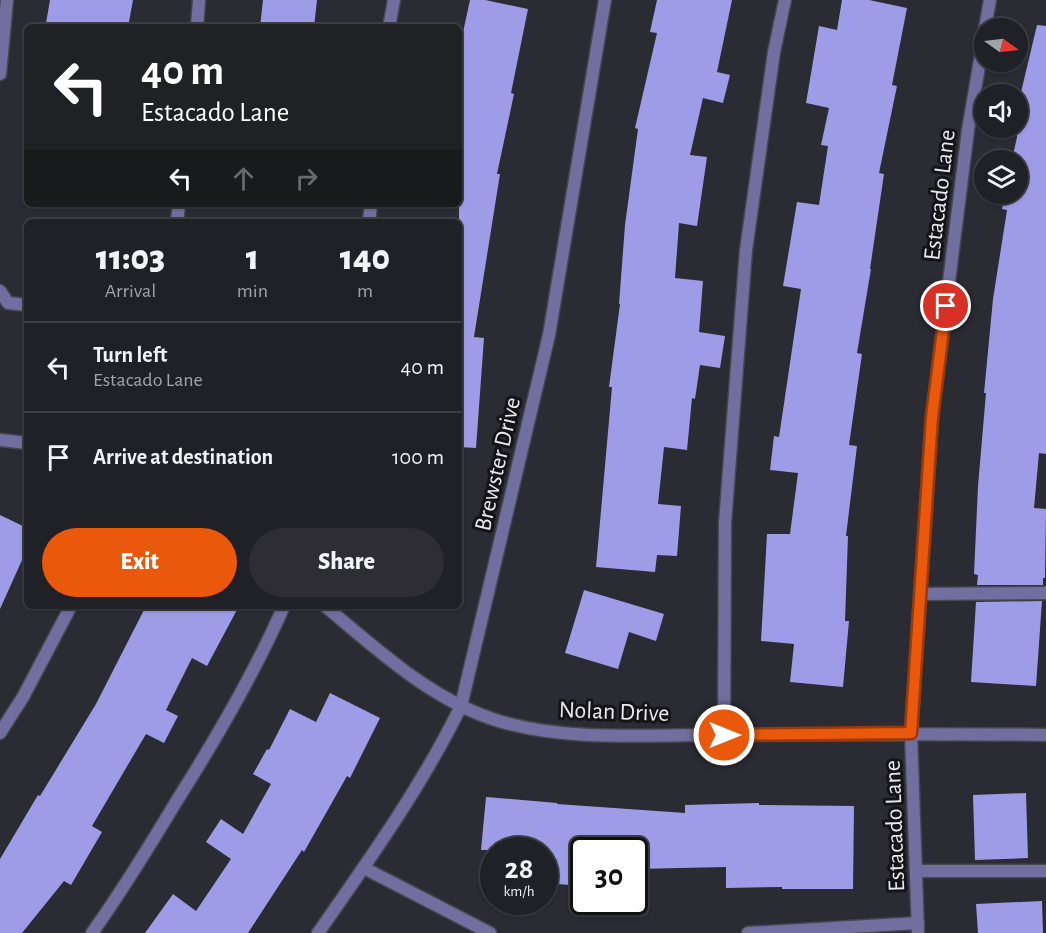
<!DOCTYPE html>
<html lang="en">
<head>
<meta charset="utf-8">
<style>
	:root { --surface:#202027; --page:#2d2d33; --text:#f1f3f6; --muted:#a2a3a7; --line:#3d3e44; --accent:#ea580c }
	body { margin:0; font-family:"Alegreya Sans",sans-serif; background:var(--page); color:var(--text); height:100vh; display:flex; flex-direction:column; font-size:22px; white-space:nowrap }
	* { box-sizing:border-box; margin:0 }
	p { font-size:20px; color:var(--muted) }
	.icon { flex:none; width:33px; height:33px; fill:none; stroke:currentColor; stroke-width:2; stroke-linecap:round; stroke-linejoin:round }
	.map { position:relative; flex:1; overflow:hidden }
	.sheet { position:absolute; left:24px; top:219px; width:438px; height:390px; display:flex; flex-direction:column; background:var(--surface); border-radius:9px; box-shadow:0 2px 4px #0004,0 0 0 2px var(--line) }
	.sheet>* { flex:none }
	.hud { position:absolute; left:24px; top:24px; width:438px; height:183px; border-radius:9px; box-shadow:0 2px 4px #0004,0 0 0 2px var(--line); background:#202124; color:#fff; overflow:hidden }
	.needle { width:39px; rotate:104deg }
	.tools { position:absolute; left:974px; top:18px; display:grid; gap:12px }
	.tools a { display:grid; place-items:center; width:54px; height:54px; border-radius:50%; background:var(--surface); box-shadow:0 2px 4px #0004,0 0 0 2px var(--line); font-size:30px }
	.speed { position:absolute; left:480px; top:837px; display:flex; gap:12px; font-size:30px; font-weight:700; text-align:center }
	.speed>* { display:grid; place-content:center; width:78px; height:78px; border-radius:50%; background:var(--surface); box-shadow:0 2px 4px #0004,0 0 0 2px var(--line); line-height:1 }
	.speed small { font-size:15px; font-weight:400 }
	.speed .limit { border:3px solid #111; border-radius:9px; background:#fff; color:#111 }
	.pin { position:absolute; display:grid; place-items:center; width:51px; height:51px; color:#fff; margin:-26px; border:3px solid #fff; border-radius:50%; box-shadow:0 2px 6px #0007 }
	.me { position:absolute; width:66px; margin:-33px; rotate:90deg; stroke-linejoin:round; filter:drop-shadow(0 0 4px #0008) }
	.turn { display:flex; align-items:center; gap:21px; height:126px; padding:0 18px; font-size:27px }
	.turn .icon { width:78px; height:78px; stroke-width:2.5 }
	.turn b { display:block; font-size:42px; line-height:51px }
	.lanes { display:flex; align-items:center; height:57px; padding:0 18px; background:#0003; justify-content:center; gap:30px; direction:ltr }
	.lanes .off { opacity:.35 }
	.eta { display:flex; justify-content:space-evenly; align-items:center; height:102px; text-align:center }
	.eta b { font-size:36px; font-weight:800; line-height:42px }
	.action { display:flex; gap:12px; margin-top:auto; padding:12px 18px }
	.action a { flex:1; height:69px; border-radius:36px; background:var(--accent); color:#fff; font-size:24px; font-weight:800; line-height:69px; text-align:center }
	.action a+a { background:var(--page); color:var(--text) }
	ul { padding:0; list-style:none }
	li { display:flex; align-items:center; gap:18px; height:90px; padding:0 18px; border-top:2px solid var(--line) }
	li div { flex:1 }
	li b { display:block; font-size:22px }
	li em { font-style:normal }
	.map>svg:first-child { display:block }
</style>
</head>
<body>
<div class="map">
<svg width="1046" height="933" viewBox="0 0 1046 933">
	<rect width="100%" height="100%" fill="#2b2b34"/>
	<!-- building -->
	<path fill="#9e9ce6" d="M50 0H133L128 27H71L46 23Z
		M263 0H317L314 27H260Z
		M470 0H485L528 9 511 93 514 94 497 174H500L474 337 484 338 476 448 459 447V37H462Z
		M657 0H732L717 72 730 75 723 103 703 98 690 155 707 157 697 226 679 223 675 278 703 281 699 332 725 336 720 368 700 365 695 399 692 398 687 450 664 447 658 504 681 506 677 556 657 555 655 572 596 567 612 387H609L620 304H619L625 225 638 129 635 128 657 33 650 32Z
		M842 0H869L907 8 892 85 897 86 879 173 884 174 870 269H871L857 353 862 354 849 445 857 446 846 536H848L845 621H849L843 687 790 682 794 644 761 641 767 534H790L798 473 770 470 774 436 779 437 801 289 783 286 797 202 819 205 828 146 821 145 829 108 806 103 819 26 837 30Z
		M1037 25 1046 26V454L1039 453 1034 508 1046 509 1045 578H1043V585H977L978 575 974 574 978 486 986 393H984L993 299 1007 210 1002 209 1005 194H1017V160H1012L1017 137V109Z
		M0 515 27 528V549L0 609Z
		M584 590 664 614 656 641 629 632 618 669 565 653Z
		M1042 601 1036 686 971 682 976 602Z
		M146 606H239L207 666 192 658 166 710 178 716 164 743 146 734 92 826 102 832 71 885 64 881 22 933H0V859L38 795 40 796 96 704Z
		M330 693 380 718 350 778 347 776 304 852 302 850 248 933H145L173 894 196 911 231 859 206 842 221 819 243 834 271 784 253 774 267 749 269 750 290 709 316 722Z
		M1026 793 1028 858 975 860 973 795Z
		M486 797 557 803V804L685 813V805L759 803V805L854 806 853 889H782V887L726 888V867L634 869V850H584V886L544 883V850H481Z
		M1042 901 1043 933H978L976 904Z"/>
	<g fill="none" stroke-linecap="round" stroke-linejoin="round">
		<!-- lane casing -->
		<g stroke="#46464e" stroke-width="15">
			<path id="lane" d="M389 27 394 0
				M0 74 7 0
				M369 222 371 204
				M0 291 8 303 27 305
				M921 594 1046 593
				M724 735 725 523 746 250 774 52 785 0
				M364 868 490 933
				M916 871H1046
				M92 933C122 891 149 847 176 802 216 739 254 674 284 606
				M748 933 918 923"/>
		</g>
		<!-- street casing -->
		<g stroke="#46464e" stroke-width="15">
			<path id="street" d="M197 27 199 0
				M985 28 990 0
				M177 222 179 204
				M0 440 27 443
				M325 606C379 651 433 702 502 722 569 741 641 735 710 735 822 735 934 733 1046 735
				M0 733 23 697 71 606
				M318 933C369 860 422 786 461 706L549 335 605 0
				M918 933 911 733 932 417 968 130 984 37"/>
		</g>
		<!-- lane -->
		<use href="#lane" stroke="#716fa0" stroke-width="12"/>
		<!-- street -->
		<use href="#street" stroke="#716fa0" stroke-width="12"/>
	</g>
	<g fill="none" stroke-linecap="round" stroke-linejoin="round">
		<!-- route casing -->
		<g stroke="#983908" stroke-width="15">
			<path id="route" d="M724 735 911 733 932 417 946 306"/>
		</g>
		<!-- route -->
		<use href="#route" stroke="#ea580c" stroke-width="10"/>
	</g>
	<g text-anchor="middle" stroke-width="6" stroke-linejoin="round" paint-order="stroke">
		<!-- street labels -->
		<g font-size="24" fill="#eaeaf0" stroke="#141418">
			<text transform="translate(939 195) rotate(-83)" y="8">Estacado Lane</text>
			<text transform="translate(497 464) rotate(-77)" y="8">Brewster Drive</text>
			<text transform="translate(614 711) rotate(2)" y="8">Nolan Drive</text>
			<text transform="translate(894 826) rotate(-92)" y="8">Estacado Lane</text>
		</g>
	</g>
</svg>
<div class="tools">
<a><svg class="needle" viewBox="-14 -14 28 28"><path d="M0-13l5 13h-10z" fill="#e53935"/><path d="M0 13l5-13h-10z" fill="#a2a3a7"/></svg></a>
<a><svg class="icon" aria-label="sound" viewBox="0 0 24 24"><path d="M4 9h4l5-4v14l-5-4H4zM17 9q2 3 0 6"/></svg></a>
<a><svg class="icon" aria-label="layers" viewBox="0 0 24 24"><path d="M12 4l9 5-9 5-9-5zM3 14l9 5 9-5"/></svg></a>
</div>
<div class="speed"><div>28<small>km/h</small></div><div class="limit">30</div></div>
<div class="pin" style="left:946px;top:306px;background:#d93025"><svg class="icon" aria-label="arrive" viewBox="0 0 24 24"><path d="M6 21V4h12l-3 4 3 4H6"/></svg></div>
<svg class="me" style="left:724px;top:735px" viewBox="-20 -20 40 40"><circle r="17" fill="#ea580c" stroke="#fff" stroke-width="3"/><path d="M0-11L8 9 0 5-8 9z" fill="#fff"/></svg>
<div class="hud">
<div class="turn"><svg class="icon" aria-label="left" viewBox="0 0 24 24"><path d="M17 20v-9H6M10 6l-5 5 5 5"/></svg><div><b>40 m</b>Estacado Lane</div></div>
<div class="lanes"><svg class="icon" aria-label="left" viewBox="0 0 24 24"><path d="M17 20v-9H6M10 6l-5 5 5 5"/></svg><svg class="icon off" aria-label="ahead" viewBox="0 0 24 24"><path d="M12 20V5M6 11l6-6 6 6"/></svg><svg class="icon off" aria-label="right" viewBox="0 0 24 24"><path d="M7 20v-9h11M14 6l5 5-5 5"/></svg></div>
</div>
<section class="sheet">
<div class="eta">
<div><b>11:03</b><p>Arrival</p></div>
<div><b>1</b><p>min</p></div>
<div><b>140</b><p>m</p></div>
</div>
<ul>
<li><svg class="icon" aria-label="left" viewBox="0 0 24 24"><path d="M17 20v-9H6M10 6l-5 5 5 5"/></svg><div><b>Turn left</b><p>Estacado Lane</p></div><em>40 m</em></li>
<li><svg class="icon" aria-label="arrive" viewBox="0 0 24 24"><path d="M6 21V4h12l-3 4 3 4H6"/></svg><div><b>Arrive at destination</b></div><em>100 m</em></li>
</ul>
<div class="action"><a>Exit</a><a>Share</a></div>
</section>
</div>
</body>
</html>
